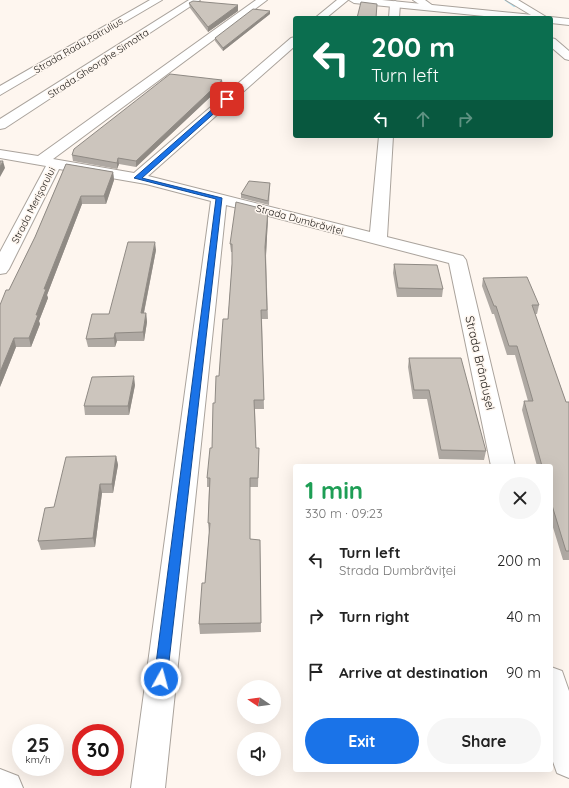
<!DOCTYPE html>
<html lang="en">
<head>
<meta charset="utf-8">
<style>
	:root { --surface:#fff; --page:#f6f6f6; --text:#222; --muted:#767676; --accent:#1a73e8 }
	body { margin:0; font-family:Quicksand,sans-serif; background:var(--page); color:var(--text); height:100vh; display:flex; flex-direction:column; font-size:15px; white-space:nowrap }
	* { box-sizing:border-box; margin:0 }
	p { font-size:13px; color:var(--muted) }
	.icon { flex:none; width:22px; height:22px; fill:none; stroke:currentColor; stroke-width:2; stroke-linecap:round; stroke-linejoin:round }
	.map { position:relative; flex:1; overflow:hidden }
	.side { position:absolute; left:293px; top:464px; width:260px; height:308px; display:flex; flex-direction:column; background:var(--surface); border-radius:4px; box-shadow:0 4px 16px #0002 }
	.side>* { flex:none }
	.hud { position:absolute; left:293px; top:16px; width:260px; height:122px; border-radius:4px; box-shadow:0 4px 16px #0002; background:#0b6e4f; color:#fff; overflow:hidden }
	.needle { width:26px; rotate:283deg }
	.buttons { position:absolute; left:237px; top:680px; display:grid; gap:8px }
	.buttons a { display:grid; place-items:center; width:44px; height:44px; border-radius:50%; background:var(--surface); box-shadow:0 4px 16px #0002; font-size:20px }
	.speed { position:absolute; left:12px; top:724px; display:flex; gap:8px; font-size:20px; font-weight:700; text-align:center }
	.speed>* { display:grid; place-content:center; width:52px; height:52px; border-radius:50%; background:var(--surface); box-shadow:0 4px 16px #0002; line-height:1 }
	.speed small { font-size:10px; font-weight:400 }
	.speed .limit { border:6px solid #d22; background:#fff; color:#111 }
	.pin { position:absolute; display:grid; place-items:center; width:34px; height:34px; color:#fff; margin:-17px; border-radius:8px; box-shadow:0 2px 6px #0006 }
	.me { position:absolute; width:44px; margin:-22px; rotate:7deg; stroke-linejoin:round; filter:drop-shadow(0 0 3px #0008) }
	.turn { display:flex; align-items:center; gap:14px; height:84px; padding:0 12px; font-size:18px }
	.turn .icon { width:52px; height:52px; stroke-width:2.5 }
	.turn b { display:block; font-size:28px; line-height:34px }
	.lanes { display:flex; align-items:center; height:38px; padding:0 12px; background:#0003; justify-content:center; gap:20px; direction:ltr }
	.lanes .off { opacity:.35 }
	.round { display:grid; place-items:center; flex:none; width:42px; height:42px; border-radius:21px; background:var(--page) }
	.head { display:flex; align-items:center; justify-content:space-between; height:68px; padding:0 12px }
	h1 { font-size:24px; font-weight:800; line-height:30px; color:#1e9e55 }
	.action { display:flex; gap:8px; margin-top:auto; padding:8px 12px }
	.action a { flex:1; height:46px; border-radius:24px; background:var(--accent); color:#fff; font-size:16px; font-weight:800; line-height:46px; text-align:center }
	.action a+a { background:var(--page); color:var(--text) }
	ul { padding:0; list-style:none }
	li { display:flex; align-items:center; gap:12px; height:56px; padding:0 12px }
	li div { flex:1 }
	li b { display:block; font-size:15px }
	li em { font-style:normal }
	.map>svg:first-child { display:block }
</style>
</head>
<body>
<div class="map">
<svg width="569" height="788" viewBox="0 0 569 788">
	<rect width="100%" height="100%" fill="#fef6ef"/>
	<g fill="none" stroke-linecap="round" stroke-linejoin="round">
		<!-- stream -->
		<path fill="#a3def4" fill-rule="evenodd" d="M504 0H507L517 6 514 7Z"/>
		<!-- minor casing -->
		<g stroke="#aaa39c" stroke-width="2">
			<path id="minor" d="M150 0H162L0 95V86Z
				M189 0H200L5 128 0 129V119Z
				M256 0H267L53 159 134 173 291 38 295 37V46L148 176 370 232 379 136H393L387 237 463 256 466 260 515 466H491L449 263 226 205 165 788H131L211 201 146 184 59 169 9 269 6 273 0 274V252L46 166 0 158V150L38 156Z
				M337 0H348L326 18H315Z
				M413 0H425L436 8 434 10H428Z
				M506 0H518L548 18H536Z
				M395 1 400 4 399 18H389L390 4Z
				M551 38 555 39 569 51V60L565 59 551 47Z
				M551 667 562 671 569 691V778L557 773 551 756Z
				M0 769 18 776 23 788H0Z"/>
		</g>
		<!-- secondary casing -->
		<g stroke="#aaa39c" stroke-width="2">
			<path id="secondary" d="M349 0H382L533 15 538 18H504L354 3Z
				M551 17 569 19V25L551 23V18H547Z"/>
		</g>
		<!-- minor -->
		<use href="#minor" fill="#fff" fill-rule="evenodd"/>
		<!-- secondary -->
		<use href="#secondary" fill="#fff" fill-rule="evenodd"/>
	</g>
	<!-- wall -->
	<path fill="#afa9a3" d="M189 3 238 11 208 32 190 8Z
		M270 14 223 51 215 41V38Z
		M223 85 136 167 119 164 117 169 73 161 72 155Z
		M66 164 113 172 114 180 106 204H82L47 295 48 298 39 321 40 324 31 347H16L0 387 9 290 35 237Z
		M270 183 269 205 241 198V194Z
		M268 217 266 254 268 319H262L264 409H255L256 448H259L258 487H250V539L260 549 261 632 200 634 199 624 205 583 209 533 208 523 209 487H207V478L212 448 215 403 228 319 232 264V252H231L230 244Z
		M156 250 144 313H146L147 322 144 341H117L115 347H88L86 339 109 314Z
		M394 264 443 289 442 297H397L393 273Z
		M483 278 539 305 537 314H535L566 402H569V560H563L551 521V466H537L522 410 524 401H528L515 355H507L494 314H492L482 286Z
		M409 358 486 451 484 460 439 459 427 399H413L408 367Z
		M135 385 129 415H85L84 406Z
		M116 456 118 465 113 493H102L95 547 41 550 38 541 54 507Z"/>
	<!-- shaded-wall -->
	<path fill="#8f8a84" d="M238 5V11L208 32V27Z
		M270 11V14L223 51V48Z
		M222 80 223 85 136 167V161Z
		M118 158 119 164 117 169V163Z
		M3 161 5 168 0 177V167Z
		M113 172 114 180 106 204 104 196Z
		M81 196 82 204 47 295 48 298 39 321 40 324 31 347 29 338 44 289Z
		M268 210V217L266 256 265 247Z
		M155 242 156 250 142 322 141 313Z
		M146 313 147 322 144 341 143 332Z
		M115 333 117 341 115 347 114 338Z
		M14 338 16 347 0 387V372Z
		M134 376 135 385 129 415 128 406Z
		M116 456 118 465 113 493 112 484Z
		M100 484 102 493 95 547 93 538Z"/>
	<!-- building -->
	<path fill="#ccc5bd" stroke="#8f8a84" d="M193 1 238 5 208 27 189 3Z
		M361 2 377 4 376 18H357Z
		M253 9 270 11 223 48 215 38Z
		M170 74 222 80 136 161 118 158 117 163 72 155 74 149Z
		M0 161H3L0 167Z
		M66 164 113 172 104 196H81L44 289H46L36 315H38L29 338H14L0 372V305L6 290H9L35 237Z
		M249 181 270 183 268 201 241 194Z
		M236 202 268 210 265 247 267 310H261L264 400H254L256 448H259L258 478H250V539L260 540 261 623 199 624 202 583H205L210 523H208L210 478H207L210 448H212L213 403H215L216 376H219L223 319H228L232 264V244H230Z
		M128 242H155L141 313H146L143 332 115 333 114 338 86 339 92 314H109Z
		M394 264 437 265 443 289 398 288Z
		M527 277 539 305H532L566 402H569V551H566L551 502V466H542L524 401H533L517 346H509L496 306H494L483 278Z
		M409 358H461L486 451 441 450 429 390H414Z
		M134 376 128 406H84L92 377Z
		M116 456 112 484H100L93 538 38 541 45 508 54 507 66 457Z"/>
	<!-- route -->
	<path fill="#1a73e8" stroke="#114b97" d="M225 98 230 99 142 178 222 198 167 679 165 683 161 685 156 683 154 679 216 199 134 178Z"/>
	<g text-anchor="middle" stroke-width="3" stroke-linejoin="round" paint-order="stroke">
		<!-- far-street labels -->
		<g font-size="10" fill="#1c1a17" stroke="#fef6ef">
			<text transform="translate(78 45) rotate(-30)" y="4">Strada Radu Patrulius</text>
			<text transform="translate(98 63) rotate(-33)" y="4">Strada Gheorghe Simotta</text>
			<text transform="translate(33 205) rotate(-63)" y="4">Strada Merișorului</text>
			<text transform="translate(300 219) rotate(15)" y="4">Strada Dumbrăviței</text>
		</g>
		<!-- street labels -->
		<g font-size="12" fill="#1c1a17" stroke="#fef6ef">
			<text transform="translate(480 363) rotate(77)" y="4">Strada Brândușei</text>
		</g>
	</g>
</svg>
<div class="buttons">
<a><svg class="needle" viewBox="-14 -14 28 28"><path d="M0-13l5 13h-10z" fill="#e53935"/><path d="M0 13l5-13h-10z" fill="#767676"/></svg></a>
<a><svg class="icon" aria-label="sound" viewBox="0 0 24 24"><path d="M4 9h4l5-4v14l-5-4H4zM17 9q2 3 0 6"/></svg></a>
</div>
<div class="speed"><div>25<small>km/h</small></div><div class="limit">30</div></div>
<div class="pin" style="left:227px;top:99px;background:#d93025"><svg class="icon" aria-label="arrive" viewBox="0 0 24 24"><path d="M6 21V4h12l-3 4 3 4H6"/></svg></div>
<svg class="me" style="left:161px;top:679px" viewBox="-20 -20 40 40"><circle r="17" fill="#1a73e8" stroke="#fff" stroke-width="3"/><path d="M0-11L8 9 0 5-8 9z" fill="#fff"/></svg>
<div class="hud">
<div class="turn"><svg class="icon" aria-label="left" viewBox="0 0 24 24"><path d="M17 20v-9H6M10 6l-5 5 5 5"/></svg><div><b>200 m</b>Turn left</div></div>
<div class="lanes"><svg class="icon" aria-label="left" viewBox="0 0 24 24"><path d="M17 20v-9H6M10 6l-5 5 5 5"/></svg><svg class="icon off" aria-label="ahead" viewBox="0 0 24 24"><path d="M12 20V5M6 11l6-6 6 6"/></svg><svg class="icon off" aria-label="right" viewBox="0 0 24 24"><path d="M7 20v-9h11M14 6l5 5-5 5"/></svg></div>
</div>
<section class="side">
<div class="head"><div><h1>1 min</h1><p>330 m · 09:23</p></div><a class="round"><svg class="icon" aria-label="close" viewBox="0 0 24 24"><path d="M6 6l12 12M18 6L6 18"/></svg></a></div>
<ul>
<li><svg class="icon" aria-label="left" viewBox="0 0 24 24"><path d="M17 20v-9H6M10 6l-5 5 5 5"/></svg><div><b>Turn left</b><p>Strada Dumbrăviței</p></div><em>200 m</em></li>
<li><svg class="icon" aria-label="right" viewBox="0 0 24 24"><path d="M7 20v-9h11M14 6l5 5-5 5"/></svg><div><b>Turn right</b></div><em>40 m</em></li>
<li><svg class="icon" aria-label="arrive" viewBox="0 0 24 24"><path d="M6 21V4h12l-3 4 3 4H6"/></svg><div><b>Arrive at destination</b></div><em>90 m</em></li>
</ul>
<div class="action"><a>Exit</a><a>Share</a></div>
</section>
</div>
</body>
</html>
